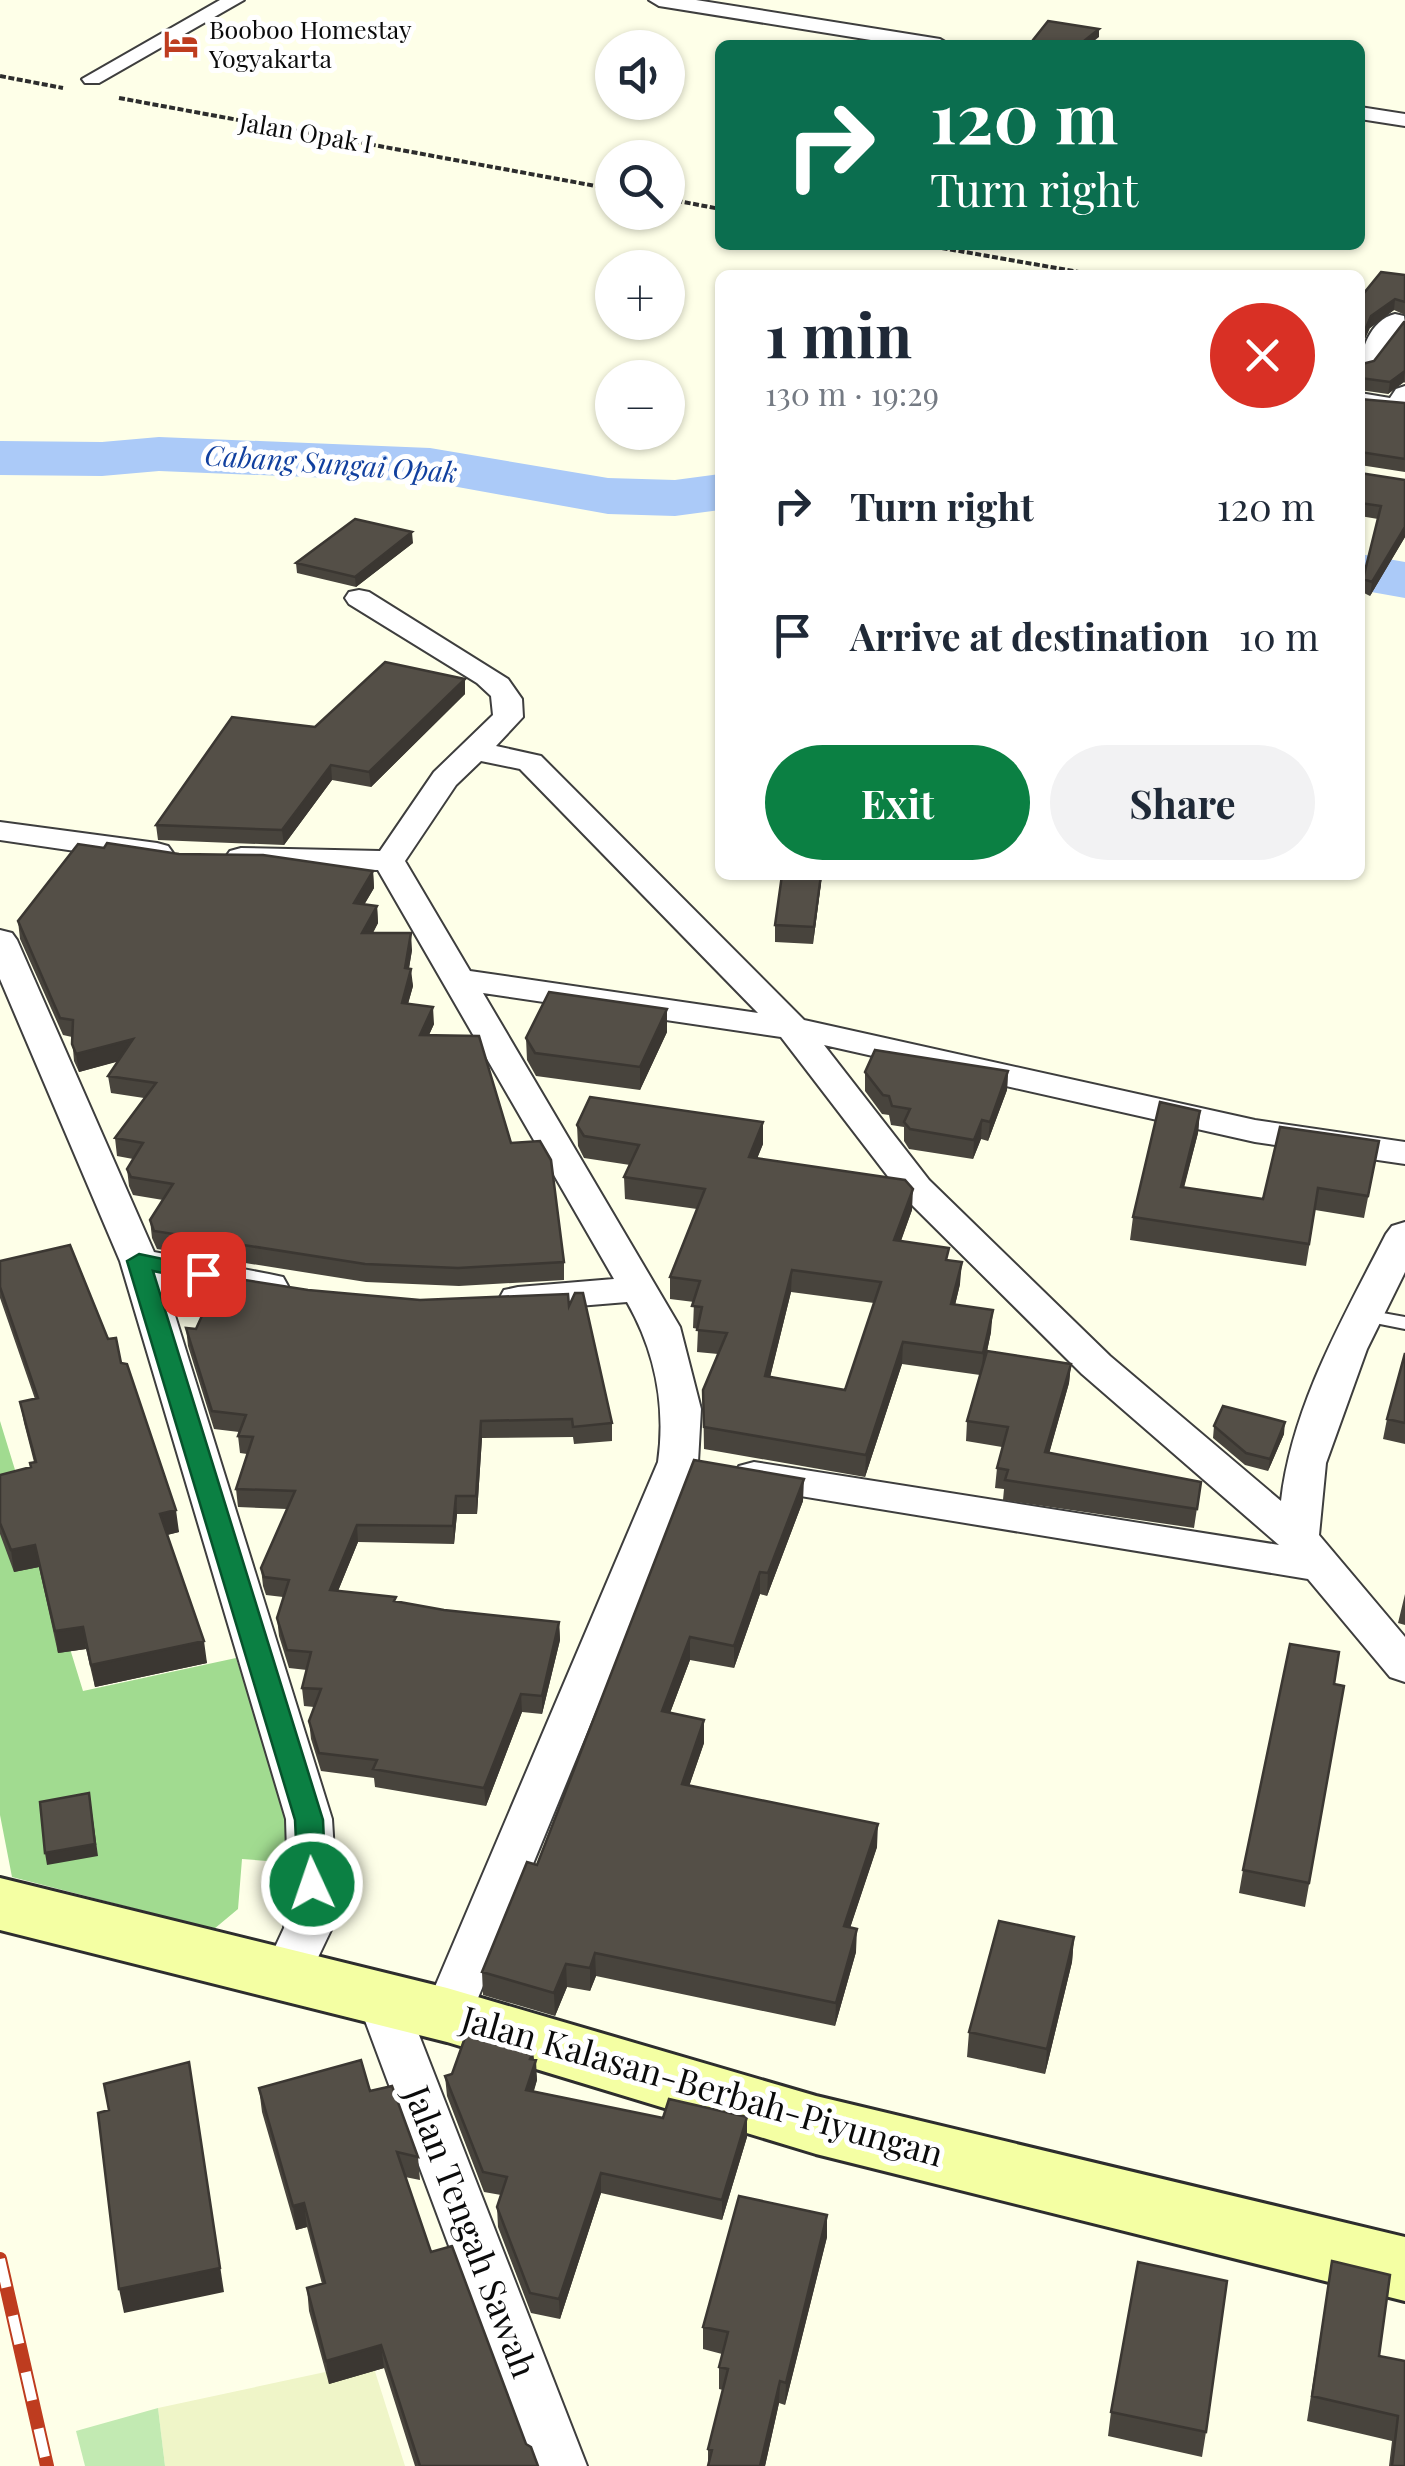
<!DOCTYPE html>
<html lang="en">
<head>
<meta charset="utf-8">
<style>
	:root { --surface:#fff; --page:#f2f2f3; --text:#1f2937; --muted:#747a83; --accent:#0b8043 }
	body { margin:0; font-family:"Playfair Display",serif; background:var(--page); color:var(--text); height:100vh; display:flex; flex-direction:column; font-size:38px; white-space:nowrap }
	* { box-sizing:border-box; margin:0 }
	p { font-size:32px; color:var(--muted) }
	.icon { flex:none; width:55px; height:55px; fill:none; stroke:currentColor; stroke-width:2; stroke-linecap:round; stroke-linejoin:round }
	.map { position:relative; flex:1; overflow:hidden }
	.drawer { position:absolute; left:715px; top:270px; width:650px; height:610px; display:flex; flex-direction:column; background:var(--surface); border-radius:15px; box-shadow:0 2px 8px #0004 }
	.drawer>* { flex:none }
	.top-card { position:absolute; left:715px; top:40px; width:650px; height:210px; border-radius:15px; box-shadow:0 2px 8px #0004; background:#0b6e4f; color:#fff; overflow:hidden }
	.tools { position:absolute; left:595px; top:30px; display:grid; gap:20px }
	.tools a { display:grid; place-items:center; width:90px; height:90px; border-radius:50%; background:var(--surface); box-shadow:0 2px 8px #0004; font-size:50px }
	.pin { position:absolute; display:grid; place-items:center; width:85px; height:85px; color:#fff; margin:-42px; border-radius:20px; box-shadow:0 5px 15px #0006 }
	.me { position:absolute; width:110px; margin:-55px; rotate:357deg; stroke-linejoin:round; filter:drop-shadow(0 0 8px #0008) }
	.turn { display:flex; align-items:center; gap:35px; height:210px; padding:0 50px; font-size:45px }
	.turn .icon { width:130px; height:130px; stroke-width:2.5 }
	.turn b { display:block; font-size:70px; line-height:85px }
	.round { display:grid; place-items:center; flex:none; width:105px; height:105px; border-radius:52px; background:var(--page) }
	.overview { display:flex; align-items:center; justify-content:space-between; height:170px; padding:0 50px }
	h1 { font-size:60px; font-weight:700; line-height:75px }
	.button { display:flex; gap:20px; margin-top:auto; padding:20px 50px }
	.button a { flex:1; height:115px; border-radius:60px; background:var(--accent); color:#fff; font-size:40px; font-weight:700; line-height:115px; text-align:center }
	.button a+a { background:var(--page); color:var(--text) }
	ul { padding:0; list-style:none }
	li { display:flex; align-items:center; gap:30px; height:130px; padding:0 50px }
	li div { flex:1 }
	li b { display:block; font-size:38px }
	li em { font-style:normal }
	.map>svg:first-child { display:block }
</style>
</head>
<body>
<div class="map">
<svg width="1405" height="2466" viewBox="0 0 1405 2466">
	<rect width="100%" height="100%" fill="#feffe8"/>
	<!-- farmland -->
	<path fill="#eff5c8" d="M372 2362 405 2466H165L158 2408Z"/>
	<!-- green -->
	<path fill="#c2eab2" d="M158 2408 165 2466H85L76 2431Z"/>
	<!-- forest -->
	<path fill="#a1db90" d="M0 1421 83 1691 236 1658 300 1847 280 1862 242 1859 238 1909 214 1929 12 1877 0 1815Z"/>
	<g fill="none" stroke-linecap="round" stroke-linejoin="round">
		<!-- river -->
		<path fill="#abcaf8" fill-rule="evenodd" d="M159 437 430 448 608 478 675 480 720 474V510L675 516 608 514 430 482 159 471 102 476 0 475V441L102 442Z
			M1360 554 1405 562V598L1360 590Z"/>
		<!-- lane casing -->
		<g stroke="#3e3e3e" stroke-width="4">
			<path id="lane" d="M1366 1310 1405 1317V1329L1360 1320 1357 1316 1360 1312Z"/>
		</g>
		<!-- street casing -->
		<g stroke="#3e3e3e" stroke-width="4">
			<path id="street" d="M220 0H244L99 83H85L82 79Z
				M649 0H696L940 39 950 45H902L659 6Z
				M1360 107 1405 114V126L1360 119Z
				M1395 314 1404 316 1405 324 1369 371 1360 373C1360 351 1370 320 1395 314Z
				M1405 386V413L1360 409V393L1390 398 1396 389Z
				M359 590 369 592 508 679 522 699 523 717 496 746 541 756 804 1020 1255 1120 1405 1142V1164L1255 1142 824 1045 929 1180 1110 1356 1281 1501C1292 1406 1343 1318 1386 1234L1392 1226 1405 1222V1272L1367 1349 1326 1463 1319 1535 1405 1637V1682L1390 1677 1308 1579 739 1486 733 1476 739 1466 754 1462 1279 1545 1082 1374 903 1196 781 1037 483 993 680 1327 701 1409 698 1462 471 2015 464 2029 447 2035 430 2029 423 2015 658 1462C666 1406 655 1351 627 1302L518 1311 504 1308 499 1299 504 1290 518 1287 614 1279 378 870 241 868 230 865 225 858 230 851 241 848 380 851 434 772 493 715 491 696 477 683 349 604 345 598 349 592ZM481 761 520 769 758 1013 470 971 405 861 456 785Z
				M0 822 157 843 168 846 173 853 168 860 157 863 0 840Z
				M0 930 12 933 17 940 154 1252 269 1274 283 1277 288 1286 283 1295 269 1298 163 1277 332 1819 336 1885 332 1928 303 1989 286 1994 269 1989 262 1975 284 1928 288 1885 286 1819 120 1261 0 979Z
				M381 1980 398 1985 405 1999 587 2466H531L357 1999 364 1985Z"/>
		</g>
		<!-- secondary casing -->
		<g stroke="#2d2d2d" stroke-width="6">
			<path id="secondary" d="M0 1878 447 1988 816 2096 1405 2237V2301L816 2154 447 2042 0 1930Z"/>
		</g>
		<!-- path -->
		<path stroke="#2d2d2d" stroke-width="4" stroke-dasharray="6 2.5" stroke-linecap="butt" d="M0 76 63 88
			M119 98 612 189
			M668 199 720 209
			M925 245 1096 275"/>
		<!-- lane -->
		<use href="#lane" fill="#fff" fill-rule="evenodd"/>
		<!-- street -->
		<use href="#street" fill="#fff" fill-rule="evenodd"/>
		<!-- secondary -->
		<use href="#secondary" fill="#f4ffa3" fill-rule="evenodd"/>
		<!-- rail casing -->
		<g stroke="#be3c1f" stroke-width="14">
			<path id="rail" d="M0 2259 47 2466"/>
		</g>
		<!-- rail -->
		<use href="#rail" stroke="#fff" stroke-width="10" stroke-dasharray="29" stroke-linecap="butt"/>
	</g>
	<!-- wall -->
	<path fill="#48443d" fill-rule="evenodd" d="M1405 275V315L1394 310 1370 328 1360 298Z
		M1405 322V383L1404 382 1388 394 1360 390V362L1362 364 1374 361Z
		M1360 399 1405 403V472L1360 465Z
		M1360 473 1405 480V537L1370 596 1362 592 1378 519 1360 516Z
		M413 543 356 587 297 573 296 563Z
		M465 679V694L371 787 332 780 284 845 158 840 156 825Z
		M179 854 373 871 374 888 364 905 377 906 378 923 373 933 412 950 409 968 413 986 408 1004 434 1024 429 1035 511 1143 564 1262V1280L459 1286 366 1282 157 1249 152 1238 150 1220 163 1200 133 1195 129 1186 127 1169 133 1159 117 1156 115 1138 144 1098 111 1093 108 1076 118 1061 79 1072 74 1061 72 1037 63 1035 20 939 18 921Z
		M822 875 813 944 775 942V925Z
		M667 1009V1032L640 1090 536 1076 527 1060 526 1038Z
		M1008 1071 1007 1090 988 1141 981 1139 973 1159 909 1149 904 1141V1127L891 1125 889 1115 882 1114 865 1091V1072Z
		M1200 1111 1198 1133 1184 1188 1263 1199 1379 1141 1364 1218 1315 1210 1306 1266 1130 1240 1133 1217Z
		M763 1122V1144L757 1158 912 1210 901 1241 948 1260 960 1284 955 1305 991 1332 987 1351 1071 1364 1069 1383 1049 1453 1201 1482 1194 1528 1003 1500 1004 1489 995 1488 997 1468 1002 1447 966 1441 967 1421 980 1375 902 1364 865 1477 704 1449 703 1390 718 1354 697 1352 698 1329 693 1328 694 1302 670 1299V1277L697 1209 625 1199 624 1177 630 1165 584 1158 578 1146 577 1125ZM791 1292 874 1303 845 1390 770 1377Z
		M0 1261 108 1339 121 1363 179 1532 167 1535 207 1663 95 1687 86 1649 58 1653 39 1567 14 1572 0 1534V1475L31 1468 34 1462 24 1423 20 1402 35 1399 0 1298Z
		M308 1290 420 1300 569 1306 612 1423V1441L574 1444 573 1437 482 1438 477 1514H457L454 1544 358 1542 338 1591 444 1610 559 1622 560 1640 542 1714 522 1712 486 1806 375 1787 374 1778 321 1771 311 1739 309 1721 314 1707 304 1706 302 1688 307 1670 289 1668 279 1636 277 1618 283 1597 266 1595 263 1586 261 1568 287 1509 238 1507 236 1489 247 1454 240 1453 238 1436 239 1432 214 1429 188 1346 186 1328 196 1329Z
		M1405 1353V1444L1383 1439 1387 1419Z
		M1214 1426 1284 1434 1268 1471 1245 1465 1213 1438Z
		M694 1460 803 1501 767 1596 760 1594 734 1668 690 1660 670 1713 704 1743 689 1786 877 1847 850 1928 856 1952 835 2026 596 1976 590 1991 567 1987 555 2016 483 1995 482 1972 537 1865Z
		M1405 1594V1625L1398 1623Z
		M1334 1684 1344 1686 1305 1907 1239 1893 1243 1870Z
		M1074 1937 1072 1962 1045 2074 967 2057 969 2032Z
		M533 2052 537 2080 534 2091 663 2118 747 2117V2137L722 2220 601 2193 560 2319 531 2313 498 2227 497 2207 501 2195 484 2192 447 2096 445 2076Z
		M259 2088 370 2091 418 2157 420 2180 405 2177 431 2252 526 2444 538 2466H415L384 2368 329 2384 309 2311 307 2288 322 2284 307 2227 296 2230 262 2112Z
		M827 2215V2237L785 2405 779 2403 765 2466H708V2449L723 2390 719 2389V2367L722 2354 703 2349V2327Z
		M1332 2261 1379 2356 1405 2361V2466H1389L1392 2441 1307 2421Z
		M1111 2412 1206 2432 1202 2457 1108 2436Z"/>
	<!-- shaded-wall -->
	<path fill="#3b3732" d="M1099 29V37L1089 45H1079Z
		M1395 299 1394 310 1370 328 1360 351V342L1371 316Z
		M1405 371 1404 382 1388 394 1390 382Z
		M1405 527V537L1370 596 1372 582Z
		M412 532 413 543 356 587 355 577Z
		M465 679V694L371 787 369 772Z
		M331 765 332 780 284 845 282 830Z
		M373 871 374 888 355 920 354 903Z
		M821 875H822L813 944 814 927Z
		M377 906 378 923 363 950 362 933Z
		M411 933 412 950 406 986 405 968Z
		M411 969 413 986 403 1021 402 1003Z
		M433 1007 434 1024 421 1052 420 1035Z
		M667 1009V1032L640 1090V1067Z
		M133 1039 135 1057 79 1072 76 1054Z
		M1008 1071 1007 1090 988 1141 990 1122Z
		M1200 1111 1198 1133 1178 1209 1181 1187Z
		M982 1120 981 1139 973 1159 974 1140Z
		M763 1122V1144L749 1179V1157Z
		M913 1189 912 1210 893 1262 894 1240Z
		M962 1262 960 1284 950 1326 951 1304Z
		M792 1270 791 1292 765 1398V1376Z
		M993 1310 991 1332 982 1375 983 1353Z
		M903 1342 902 1364 865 1477 866 1455Z
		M1071 1364 1069 1383 1044 1472 1045 1452Z
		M481 1421 482 1438 477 1514 476 1496Z
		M1285 1422 1284 1434 1268 1471 1270 1459Z
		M804 1479 803 1501 767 1596 768 1573Z
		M456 1496 457 1514 454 1544 453 1526Z
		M176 1510 179 1532 163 1536 160 1514Z
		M357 1525 358 1542 331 1608 330 1590Z
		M35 1545 39 1567 14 1572 11 1550Z
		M760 1572V1594L734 1668V1646Z
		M559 1622 560 1640 542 1714V1696Z
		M83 1627 86 1649 58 1653 55 1631Z
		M690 1637V1660L662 1734V1711Z
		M204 1641 207 1663 95 1687 91 1665Z
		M521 1694 522 1712 486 1806 484 1788Z
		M704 1720V1743L682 1807V1784Z
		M91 1806 98 1856 47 1865 45 1853Z
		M878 1824 877 1847 843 1949 844 1926Z
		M857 1929 856 1952 835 2026 836 2003Z
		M1074 1937 1072 1962 1045 2074 1047 2049Z
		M595 1953 596 1976 590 1991V1968Z
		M566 1964 567 1987 555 2016 554 1993Z
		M533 2052 534 2068 536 2060 537 2080 527 2110 526 2090 530 2059Z
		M193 2086 224 2292 124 2313 119 2289Z
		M747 2117V2137L722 2220V2200Z
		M601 2173V2193L560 2319 559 2299Z
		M304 2203 307 2227 296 2230 293 2206Z
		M827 2215V2237L785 2405 786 2383Z
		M381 2345 384 2368 329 2384 326 2361Z
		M780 2381 779 2403 765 2466H760Z"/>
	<!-- building -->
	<path fill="#544f47" stroke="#3b3732" stroke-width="2.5" fill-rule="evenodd" d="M1048 21 1099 29 1079 45H1029Z
		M1381 272 1405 275V302L1395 299 1371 316 1360 342V298Z
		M1404 322H1405V371L1390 382 1360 378V362L1362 364 1374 361Z
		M1360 399 1405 403V459L1360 452Z
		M1360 473 1405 480V527L1372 582 1363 579 1381 506 1360 503Z
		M355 519 412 532 355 577 296 563Z
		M385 662 465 679 369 772 331 765 282 830 156 825 232 717 315 727Z
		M107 843 179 854 263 855 373 871 354 903 377 906 362 933H411L405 968 411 969 402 1003 433 1007 420 1035 479 1036 511 1143 540 1141 551 1160 564 1262 458 1268 365 1264 154 1231 150 1220 173 1184 131 1177 127 1169 143 1143 115 1138 156 1083 108 1076 133 1039 76 1054 72 1044 73 1020 60 1018 18 921 78 844 104 848Z
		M782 875H821L814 927 775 925Z
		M549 992 667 1009 640 1067 535 1053 526 1038Z
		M875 1050 1008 1071 990 1122 982 1120 974 1140 910 1129 904 1122 910 1109 892 1106 889 1096 883 1095 865 1072Z
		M590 1097 763 1122 749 1157 905 1180 913 1189 894 1240 949 1248 946 1260 962 1262 951 1304 993 1310 983 1353 903 1342 866 1455 704 1427 703 1390 727 1333 697 1330 702 1307 692 1306 700 1281 670 1277 705 1189 624 1177 639 1145 584 1136 577 1125ZM792 1270 881 1282 845 1390 765 1376Z
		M1160 1102 1200 1111 1181 1187 1263 1199 1280 1127 1379 1141 1368 1196 1318 1188 1309 1244 1133 1217Z
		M70 1245 108 1339 116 1338 121 1363 127 1364 176 1510 160 1514 204 1641 91 1665 83 1627 55 1631 35 1545 11 1550 0 1523V1475L31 1467 30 1463 36 1462 20 1402 38 1398 0 1287V1261Z
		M220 1276 308 1290 420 1300 568 1294 569 1306 575 1293H583L612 1423 573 1427 572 1419 481 1421 476 1496H456L453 1526 357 1525 330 1590 396 1597 394 1601 444 1610 559 1622 542 1696 521 1694 484 1788 373 1769 377 1760 319 1753 309 1721 321 1689 302 1688 311 1652 287 1650 277 1618 289 1580 264 1577 261 1568 295 1491 236 1489 253 1437 238 1436 246 1415 212 1411 186 1328 196 1329Z
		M987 1351 1071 1364 1045 1452 1201 1482 1197 1509 1005 1480 1008 1470 997 1468 1008 1427 967 1421Z
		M1405 1353V1423L1387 1419Z
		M1223 1406 1285 1422 1270 1459 1246 1453 1214 1426Z
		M694 1460 804 1479 768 1573 760 1572 734 1646 690 1637 662 1711 704 1720 682 1784 878 1824 844 1926 857 1929 836 2003 595 1953 590 1968 566 1964 554 1993 482 1972 527 1862 537 1865Z
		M1290 1644 1339 1652 1334 1684 1344 1686 1309 1883 1243 1870Z
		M89 1793 95 1844 45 1853 40 1802Z
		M999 1921 1074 1937 1047 2049 969 2032Z
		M467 2032 533 2052 530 2059 536 2060 526 2090 663 2118 669 2099 747 2117 722 2200 601 2173 559 2299 530 2293 497 2207 507 2177 483 2172 445 2076 452 2074Z
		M361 2060 370 2091 392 2086 418 2157 397 2152 431 2252 452 2246 526 2444 531 2447 538 2466H420L381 2345 326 2361 307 2288 325 2283 304 2203 293 2206 259 2088Z
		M189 2062 220 2268 119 2289 98 2113 109 2110 104 2084Z
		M739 2196 827 2215 786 2383 780 2381 760 2466H708L712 2450 708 2449 728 2369 719 2367 728 2332 703 2327Z
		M1332 2261 1390 2275 1379 2356 1405 2361V2466H1392L1398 2416 1312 2396Z
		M1138 2262 1227 2281 1206 2432 1111 2412Z"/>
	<!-- route -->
	<path fill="#0b8043" stroke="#07532c" stroke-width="2.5" d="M139 1254 211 1269 214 1274 203 1281 153 1271 323 1820 326 1884 322 1892 312 1896 302 1892 298 1884 295 1820 127 1261Z"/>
	<!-- icons -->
	<defs>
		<g id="hotel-bare" transform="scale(2.7)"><path d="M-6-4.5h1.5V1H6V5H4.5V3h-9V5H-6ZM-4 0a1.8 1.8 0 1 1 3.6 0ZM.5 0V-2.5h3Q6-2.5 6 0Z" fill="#be3c1f" stroke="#fff" stroke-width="2.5" paint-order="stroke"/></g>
	</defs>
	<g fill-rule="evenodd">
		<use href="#hotel-bare" x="181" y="44"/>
	</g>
	<g text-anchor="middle" stroke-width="10" stroke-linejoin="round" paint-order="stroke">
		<!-- far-poi labels -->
		<g font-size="25" fill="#0b0b0b" stroke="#fff" text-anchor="start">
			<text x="209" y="39">Booboo Homestay<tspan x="209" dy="29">Yogyakarta</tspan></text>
		</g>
		<!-- far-street labels -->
		<g font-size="25" fill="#0b0b0b" stroke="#fff">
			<text transform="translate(306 133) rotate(10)" y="9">Jalan Opak I</text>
		</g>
		<!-- far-water labels -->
		<g font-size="28" font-style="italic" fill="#11409f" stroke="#fff">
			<text transform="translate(331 464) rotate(4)" y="10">Cabang Sungai Opak</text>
		</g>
		<!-- near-street labels -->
		<g font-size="35" fill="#0b0b0b" stroke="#fff">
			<text transform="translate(702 2087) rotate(16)" y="12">Jalan Kalasan-Berbah-Piyungan</text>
			<text transform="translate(470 2232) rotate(69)" y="12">Jalan Tengah Sawah</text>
		</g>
	</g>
</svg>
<div class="tools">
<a><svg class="icon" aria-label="sound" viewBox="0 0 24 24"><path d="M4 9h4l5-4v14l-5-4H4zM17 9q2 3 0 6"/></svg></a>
<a><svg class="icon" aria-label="search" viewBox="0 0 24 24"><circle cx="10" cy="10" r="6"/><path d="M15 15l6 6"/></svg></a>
<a>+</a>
<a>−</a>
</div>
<div class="pin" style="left:203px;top:1274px;background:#d93025"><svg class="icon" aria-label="arrive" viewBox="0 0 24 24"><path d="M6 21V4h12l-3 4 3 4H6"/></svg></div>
<svg class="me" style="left:312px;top:1884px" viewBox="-20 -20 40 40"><circle r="17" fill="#0b8043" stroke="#fff" stroke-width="3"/><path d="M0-11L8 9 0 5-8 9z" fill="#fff"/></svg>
<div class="top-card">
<div class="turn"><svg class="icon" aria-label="right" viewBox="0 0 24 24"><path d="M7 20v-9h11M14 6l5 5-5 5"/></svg><div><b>120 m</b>Turn right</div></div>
</div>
<section class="drawer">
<div class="overview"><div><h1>1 min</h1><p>130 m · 19:29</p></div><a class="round" style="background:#d93025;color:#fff"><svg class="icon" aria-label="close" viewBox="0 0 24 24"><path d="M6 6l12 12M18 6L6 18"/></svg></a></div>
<ul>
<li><svg class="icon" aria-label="right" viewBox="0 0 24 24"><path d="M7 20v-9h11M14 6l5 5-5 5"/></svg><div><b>Turn right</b></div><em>120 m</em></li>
<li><svg class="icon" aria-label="arrive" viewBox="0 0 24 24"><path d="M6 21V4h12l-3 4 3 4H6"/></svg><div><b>Arrive at destination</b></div><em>10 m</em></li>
</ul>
<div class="button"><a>Exit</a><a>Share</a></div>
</section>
</div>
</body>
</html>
